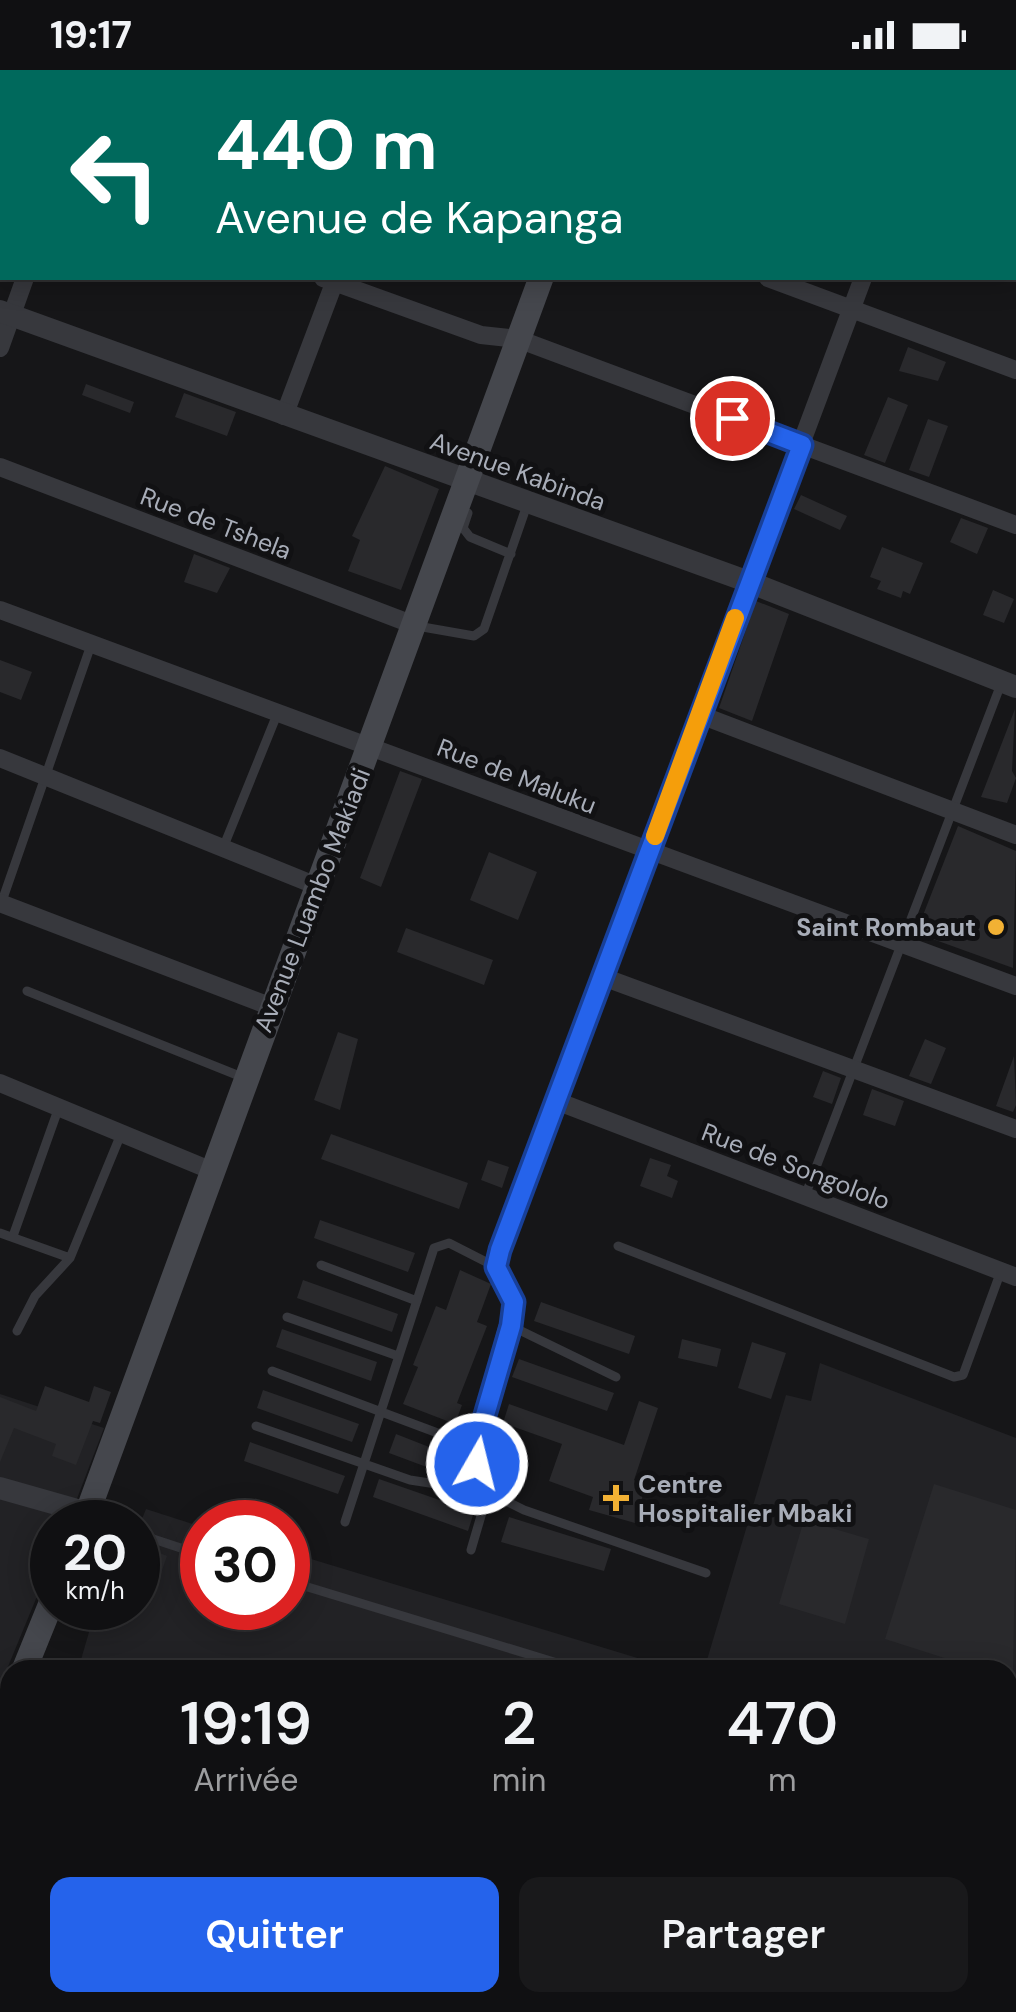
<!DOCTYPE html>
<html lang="fr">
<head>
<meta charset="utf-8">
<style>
	:root { --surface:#101012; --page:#19191b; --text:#f1f3f6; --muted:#9c9d9f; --line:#303032; --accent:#2563eb }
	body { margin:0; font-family:"DM Sans",sans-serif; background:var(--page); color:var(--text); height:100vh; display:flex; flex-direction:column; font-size:38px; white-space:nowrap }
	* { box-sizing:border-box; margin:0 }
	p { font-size:32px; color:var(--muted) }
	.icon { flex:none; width:55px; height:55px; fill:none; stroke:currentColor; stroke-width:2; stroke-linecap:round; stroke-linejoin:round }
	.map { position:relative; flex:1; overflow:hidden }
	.sheet { position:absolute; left:0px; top:1590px; width:1018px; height:352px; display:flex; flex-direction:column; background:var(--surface); border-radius:30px 30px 0 0; box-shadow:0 5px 25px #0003,0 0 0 2px var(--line) }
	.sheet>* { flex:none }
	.hud { position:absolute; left:0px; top:0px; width:1018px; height:210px; box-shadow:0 5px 25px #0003,0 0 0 2px var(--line); background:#00695c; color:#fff; overflow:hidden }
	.speed { position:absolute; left:30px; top:1430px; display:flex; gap:20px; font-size:50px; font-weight:700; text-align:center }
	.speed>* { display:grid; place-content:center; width:130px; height:130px; border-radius:50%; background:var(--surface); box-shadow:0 5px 25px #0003,0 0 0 2px var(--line); line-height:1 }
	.speed small { font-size:25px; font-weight:400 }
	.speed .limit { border:15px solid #d22; background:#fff; color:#111 }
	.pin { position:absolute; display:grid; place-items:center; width:85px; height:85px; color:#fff; margin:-42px; border:5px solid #fff; border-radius:50%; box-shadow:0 2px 10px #0007 }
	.me { position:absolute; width:110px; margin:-55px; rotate:8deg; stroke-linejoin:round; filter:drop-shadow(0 0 8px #0008) }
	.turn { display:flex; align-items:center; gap:35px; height:210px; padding:0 50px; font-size:45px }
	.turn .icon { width:130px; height:130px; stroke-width:2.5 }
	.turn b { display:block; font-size:70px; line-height:85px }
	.eta { display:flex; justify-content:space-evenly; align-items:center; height:170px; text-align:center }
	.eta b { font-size:60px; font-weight:600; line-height:70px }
	.primary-button { display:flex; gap:20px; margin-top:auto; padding:20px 50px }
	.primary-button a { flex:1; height:115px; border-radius:20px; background:var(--accent); color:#fff; font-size:40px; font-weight:600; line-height:115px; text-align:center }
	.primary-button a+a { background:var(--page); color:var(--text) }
	.status { display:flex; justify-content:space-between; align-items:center; height:70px; padding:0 50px; background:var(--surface); direction:ltr }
	.status svg { height:28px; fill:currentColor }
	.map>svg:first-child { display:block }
</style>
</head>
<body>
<div class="status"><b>19:17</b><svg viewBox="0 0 49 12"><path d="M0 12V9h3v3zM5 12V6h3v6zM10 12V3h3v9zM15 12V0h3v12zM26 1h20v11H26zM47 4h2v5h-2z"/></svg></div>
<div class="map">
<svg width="1016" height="1942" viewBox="0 0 1016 1942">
	<rect width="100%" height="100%" fill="#161618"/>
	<!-- built -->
	<path fill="#222225" d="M820 1293 1016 1368V1942H0V1773L6 1752 10 1932H1008V1600H704L786 1325 811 1331Z
		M0 1324 104 1358 68 1452H52V1490L0 1616Z
		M146 1439 202 1457V1538H288V1482L677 1600H78L96 1538H138V1476L144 1477 150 1458 140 1454Z"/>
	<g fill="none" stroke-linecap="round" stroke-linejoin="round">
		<!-- taxiway -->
		<path stroke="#303135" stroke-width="45" d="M813 1942 816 1932"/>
	</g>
	<!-- building -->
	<path fill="#29292c" d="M908 277 946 292 938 311 899 301Z
		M86 314 134 332 130 343 82 325Z
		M184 323 236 342 227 366 175 347Z
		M888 327 908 335 885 393 864 385Z
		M928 349 948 356 929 407 909 400Z
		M385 396 439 419 401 520 348 501 360 470 352 466Z
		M801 425 847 446 840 460 794 439Z
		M961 448 988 458 977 484 950 472Z
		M882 477 923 493 910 524 903 521 901 528 877 519 881 511 870 507Z
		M194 484 230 498 217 523 184 512Z
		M993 520 1014 529 1004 553 983 545Z
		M756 531 789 544 752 651 719 638Z
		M0 590 32 602 21 630 0 622Z
		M1015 639 1012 701 1016 708 1007 733 981 727Z
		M400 701 422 709 381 817 360 808Z
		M958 756 1016 781 1013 898 916 863Z
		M489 782 537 802 518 850 470 830Z
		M406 858 493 890 484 915 397 882Z
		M338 962 358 969 340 1040 314 1030Z
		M925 969 946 978 931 1014 909 1006Z
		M1014 986 1016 1035 1013 1042 996 1036Z
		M823 1001 841 1008 832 1034 813 1027Z
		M872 1019 904 1031 895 1056 863 1045Z
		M331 1064 468 1113 459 1139 321 1089Z
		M650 1088 671 1095 667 1106 678 1111 672 1128 640 1116Z
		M488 1090 509 1097 502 1118 481 1110Z
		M320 1150 415 1183 408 1202 314 1168Z
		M460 1200 491 1214 477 1252 487 1256 457 1333 462 1335 455 1354 403 1334 418 1297 413 1295 436 1236 446 1240Z
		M303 1210 398 1244 392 1262 297 1228Z
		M541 1232 635 1266 629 1284 534 1251Z
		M282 1259 377 1292 371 1311 276 1277Z
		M682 1269 721 1279 717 1297 678 1288Z
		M752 1272 786 1283 771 1329 738 1318Z
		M519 1289 614 1323 607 1341 512 1307Z
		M45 1316 89 1332 94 1316 111 1322 100 1353 93 1351 76 1395 52 1386 56 1374 14 1358 0 1392V1327L36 1341Z
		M263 1320 359 1354 352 1372 257 1338Z
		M639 1331 658 1338 634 1410 646 1414 635 1453 589 1440 593 1427 549 1411 562 1374 503 1353 509 1334 624 1375Z
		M396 1364 447 1384 440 1402 389 1383Z
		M250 1372 345 1406 338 1424 244 1391Z
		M379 1409 474 1442 468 1461 373 1427Z
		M934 1414 1016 1440 1013 1600H982L885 1569Z
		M509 1447 611 1479 604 1501 501 1472Z
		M804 1450 869 1469 845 1554 779 1534Z
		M150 1479 167 1486 160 1506 142 1500Z"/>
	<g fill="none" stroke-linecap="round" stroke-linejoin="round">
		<!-- service -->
		<path stroke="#37383d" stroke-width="9" d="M468 443 463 458 470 467 511 484
			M417 556 474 566 484 559 527 435
			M223 778 278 642
			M1 834 91 575
			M27 921 242 1007
			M805 1126 1001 614
			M0 1163 70 1188
			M13 1166 59 1037
			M618 1176 954 1307 963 1305 1001 1201
			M321 1195 417 1231
			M287 1247 398 1286
			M511 1256 616 1307
			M17 1261 35 1226 70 1188 121 1064
			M272 1301 475 1377
			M256 1356 410 1410 488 1422 524 1440 706 1503
			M91 1444 109 1452
			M345 1452 434 1178 449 1173 496 1197
			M138 1464 202 1485
			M471 1480 488 1422
			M288 1511 580 1600
			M1008 1730 1016 1732"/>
		<!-- minor -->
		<path stroke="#37383d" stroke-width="18" d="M168 0 175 2
			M102 2 103 0
			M411 2 412 0
			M941 2 942 0
			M0 84 2 85
			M1015 148 1016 149
			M323 208 481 265 518 269 1016 455
			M768 208 1016 300
			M0 278 25 208
			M284 346 336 208
			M0 397 414 555
			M0 540 1016 916
			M698 644 1016 765
			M0 688 317 816
			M0 833 272 937
			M603 907 1016 1059
			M0 1013 210 1100
			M559 1032 1016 1207
			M488 1422 475 1377 514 1232 496 1197 500 1180 863 208"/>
		<!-- tertiary -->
		<path stroke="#37383d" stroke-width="22" d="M0 241 749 512 1016 617
			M0 1418 88 1443"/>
		<!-- secondary -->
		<path stroke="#45474d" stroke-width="25" d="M616 2 617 0
			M84 1452 541 208
			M24 1600 52 1531
			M0 1673 10 1643"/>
	</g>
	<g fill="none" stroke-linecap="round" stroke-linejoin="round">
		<!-- route casing -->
		<g stroke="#184099" stroke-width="25">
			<path id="route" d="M477 1394 476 1376 511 1256 514 1232 496 1197 500 1180 802 375 732 348"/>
		</g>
		<!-- route -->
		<use href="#route" stroke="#2563eb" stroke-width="18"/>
		<!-- slow -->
		<path stroke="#f59e0b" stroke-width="18" d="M655 766 735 548"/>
	</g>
	<!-- markers -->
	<g fill="#f2b134" stroke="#111113" stroke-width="4">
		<circle cx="996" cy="857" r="10"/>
		<path d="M611 1413h10v10h10v10h-10v10h-10v-10h-10v-10h10z"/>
	</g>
	<g text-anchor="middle" stroke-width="10" stroke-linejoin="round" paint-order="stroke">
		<!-- street labels -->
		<g font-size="25" fill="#a8adb8" stroke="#111113">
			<text transform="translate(518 401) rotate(20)" y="9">Avenue Kabinda</text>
			<text transform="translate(216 453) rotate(21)" y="9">Rue de Tshela</text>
			<text transform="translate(517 706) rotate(21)" y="9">Rue de Maluku</text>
			<text transform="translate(312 830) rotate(-69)" y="9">Avenue Luambo Makiadi</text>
			<text transform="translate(796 1096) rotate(21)" y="9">Rue de Songololo</text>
		</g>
		<!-- poi labels -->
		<g font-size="25" font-weight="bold" fill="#a8adb8" stroke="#111113" text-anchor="end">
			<text x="976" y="866">Saint Rombaut</text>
			<text x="638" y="1423" text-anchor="start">Centre<tspan x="638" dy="29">Hospitalier Mbaki</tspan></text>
		</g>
	</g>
</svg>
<div class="speed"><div>20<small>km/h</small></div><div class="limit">30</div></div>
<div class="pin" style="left:732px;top:348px;background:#d93025"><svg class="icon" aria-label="arrive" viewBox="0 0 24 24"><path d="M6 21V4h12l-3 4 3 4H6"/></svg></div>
<svg class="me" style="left:477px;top:1394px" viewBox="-20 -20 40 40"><circle r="17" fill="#2563eb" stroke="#fff" stroke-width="3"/><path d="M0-11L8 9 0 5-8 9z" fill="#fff"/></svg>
<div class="hud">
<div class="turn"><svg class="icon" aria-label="left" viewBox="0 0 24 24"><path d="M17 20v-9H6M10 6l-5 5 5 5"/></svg><div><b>440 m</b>Avenue de Kapanga</div></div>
</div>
<section class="sheet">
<div class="eta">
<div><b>19:19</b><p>Arrivée</p></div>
<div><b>2</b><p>min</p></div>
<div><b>470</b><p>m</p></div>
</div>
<div class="primary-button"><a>Quitter</a><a>Partager</a></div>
</section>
</div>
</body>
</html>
